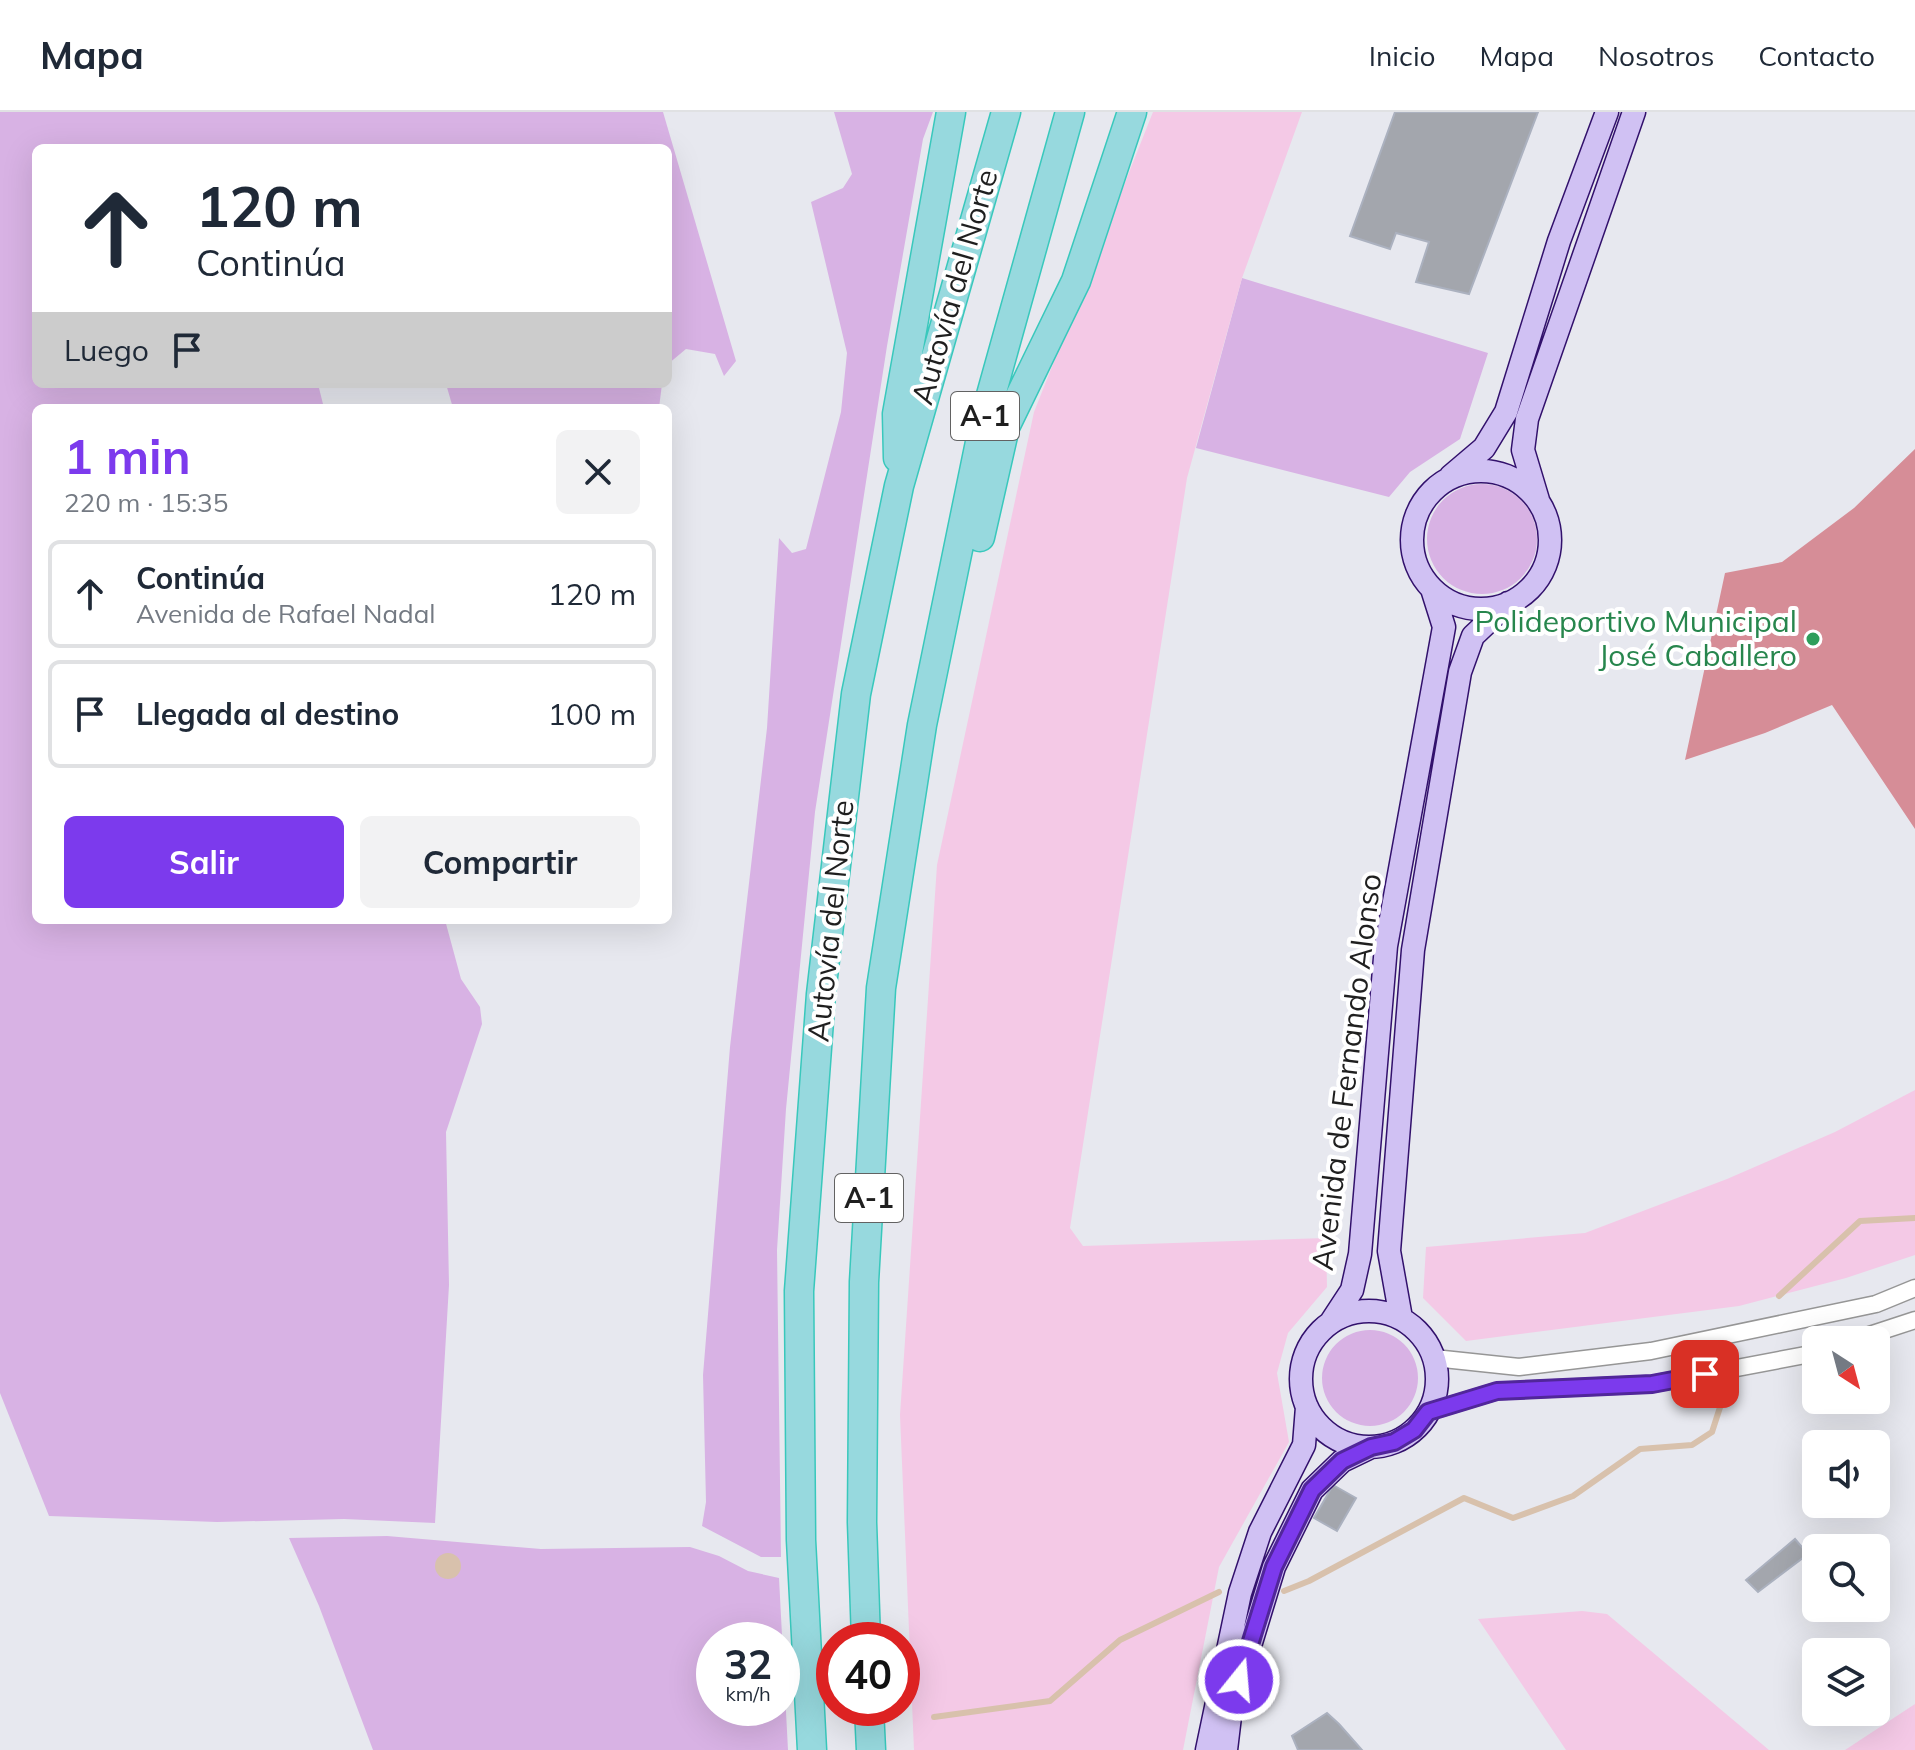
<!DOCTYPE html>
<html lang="es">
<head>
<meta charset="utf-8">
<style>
	:root { --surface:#fff; --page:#f2f2f3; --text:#1f2937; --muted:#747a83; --line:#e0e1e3; --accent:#7c3aed }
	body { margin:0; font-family:Mulish,sans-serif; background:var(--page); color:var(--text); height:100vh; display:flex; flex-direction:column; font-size:30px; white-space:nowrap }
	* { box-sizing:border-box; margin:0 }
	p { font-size:26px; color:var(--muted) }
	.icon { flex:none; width:44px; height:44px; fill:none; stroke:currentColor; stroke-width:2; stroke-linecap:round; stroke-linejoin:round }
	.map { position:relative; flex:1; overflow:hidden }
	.details { position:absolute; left:32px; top:292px; width:640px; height:520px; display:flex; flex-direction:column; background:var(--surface); border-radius:12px; box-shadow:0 8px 32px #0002 }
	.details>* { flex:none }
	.banner { position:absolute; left:32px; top:32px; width:640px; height:244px; border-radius:12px; box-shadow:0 8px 32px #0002; background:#fff; color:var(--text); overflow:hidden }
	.needle { width:52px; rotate:144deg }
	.fabs { position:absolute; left:1802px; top:1214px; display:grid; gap:16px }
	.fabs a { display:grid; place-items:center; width:88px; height:88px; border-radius:12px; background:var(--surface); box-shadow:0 8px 32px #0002; font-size:40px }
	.speed { position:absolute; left:696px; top:1510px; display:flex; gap:16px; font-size:40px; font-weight:700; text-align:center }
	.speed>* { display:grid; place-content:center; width:104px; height:104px; border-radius:50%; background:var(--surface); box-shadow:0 8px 32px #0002; line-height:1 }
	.speed small { font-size:20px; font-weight:400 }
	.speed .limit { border:12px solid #d22; background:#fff; color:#111 }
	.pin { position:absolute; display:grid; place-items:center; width:68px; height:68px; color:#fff; margin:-34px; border-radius:16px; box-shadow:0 4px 12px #0006 }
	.me { position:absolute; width:88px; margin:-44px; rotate:17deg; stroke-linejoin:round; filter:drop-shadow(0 0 6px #0008) }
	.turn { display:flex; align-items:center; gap:28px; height:168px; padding:0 32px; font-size:36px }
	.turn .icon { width:104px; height:104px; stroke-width:2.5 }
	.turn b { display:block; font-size:56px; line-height:68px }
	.then { display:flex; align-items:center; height:76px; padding:0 32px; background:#0003; gap:16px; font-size:30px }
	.round { display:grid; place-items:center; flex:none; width:84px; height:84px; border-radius:12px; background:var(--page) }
	.head { display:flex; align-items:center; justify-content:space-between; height:136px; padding:0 32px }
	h1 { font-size:48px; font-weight:700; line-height:60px; color:var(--accent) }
	.primary-button { display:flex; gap:16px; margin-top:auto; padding:16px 32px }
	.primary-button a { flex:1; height:92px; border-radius:12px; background:var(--accent); color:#fff; font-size:32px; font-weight:700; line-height:92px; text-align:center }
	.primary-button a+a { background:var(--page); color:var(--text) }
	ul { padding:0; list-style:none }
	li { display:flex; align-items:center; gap:24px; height:108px; margin:0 16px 12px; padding:0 16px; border:4px solid var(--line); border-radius:12px }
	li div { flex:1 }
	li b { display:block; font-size:30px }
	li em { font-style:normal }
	header { display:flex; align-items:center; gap:48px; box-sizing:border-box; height:112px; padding:0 40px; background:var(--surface); border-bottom:2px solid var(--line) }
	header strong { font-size:38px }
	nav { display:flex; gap:44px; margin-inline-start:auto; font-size:28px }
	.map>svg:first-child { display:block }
</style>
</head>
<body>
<header>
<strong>Mapa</strong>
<nav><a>Inicio</a><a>Mapa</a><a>Nosotros</a><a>Contacto</a></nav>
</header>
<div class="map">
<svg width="1915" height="1638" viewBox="0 0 1915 1638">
	<rect width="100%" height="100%" fill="#e7e8ef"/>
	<!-- grass -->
	<path fill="#d8b2e4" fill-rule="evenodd" d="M0 0H663L736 249 724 264 715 242 686 237 668 252V36H36V272H318L324 296H36V808H445L461 867 480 895 482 912 446 1020 449 1173 435 1411 344 1407 217 1410 49 1404 0 1281Z
		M834 0H933L923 27 887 234 815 700 786 997 777 1138 781 1445H761L702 1414 706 1390 703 1263 730 935 767 616 779 426 792 441 806 437 841 300 847 241 811 90 843 76 852 62Z
		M1242 166 1488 241 1460 327 1410 360 1389 385 1196 336Z
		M446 272H662L659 296H453Z
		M1427 427a55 55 0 1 1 110 0a55 55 0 1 1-110 0Z
		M1322 1266a48 48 0 1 1 96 0a48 48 0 1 1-96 0Z
		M387 1424 541 1437 690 1435 719 1444 748 1459 779 1466 788 1638H373L319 1494 289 1426ZM714 1528H782V1596H714Z"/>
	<!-- park -->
	<path fill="#f4c9e6" d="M1153 0H1302L1242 166 1187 366 1070 1116 1083 1134 1326 1126 1327 1175 1288 1221 1277 1261 1289 1330 1219 1455 1183 1638H914L900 1303 937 753 1034 300Z
		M1915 978V1143L1846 1166 1739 1194 1466 1229 1423 1186 1426 1135 1585 1121 1727 1067 1835 1020Z
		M1582 1499 1607 1502 1769 1638H1566L1478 1507Z
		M1915 1592V1638H1845Z"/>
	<!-- pitch -->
	<path fill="#d68d97" d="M1915 337V717L1832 593 1765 621 1685 648 1725 461 1782 450 1854 396Z"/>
	<!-- water -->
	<path fill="#d8c1ac" d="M435 1454a13 13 0 1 1 26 0a13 13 0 1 1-26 0Z"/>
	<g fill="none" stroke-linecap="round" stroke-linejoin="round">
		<!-- stream -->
		<path stroke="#d8c1ac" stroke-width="6" d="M1779 1184 1860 1109 1915 1106
			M1284 1479 1309 1469 1464 1386 1513 1406 1573 1384 1640 1337 1692 1333 1712 1320 1724 1283
			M934 1605 1050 1589 1120 1528 1219 1480"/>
	</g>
	<!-- building -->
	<path fill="#a3a6ad" stroke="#abb1bf" stroke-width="2" d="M1395 0H1538L1469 182 1416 170 1429 130 1396 121 1390 137 1350 124Z
		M1333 1373 1356 1386 1337 1419 1314 1406Z
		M1795 1427 1808 1442 1758 1480 1746 1468Z
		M1327 1601 1339 1612 1362 1638H1298L1292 1624Z"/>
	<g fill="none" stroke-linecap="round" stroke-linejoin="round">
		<!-- street casing -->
		<g stroke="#969696" stroke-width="19">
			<path id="street" d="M1854 1228 1915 1208
				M1434 1246 1519 1255 1651 1239 1876 1192 1915 1176
				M1428 1300 1497 1279 1652 1272 1816 1241"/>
		</g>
		<!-- secondary casing -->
		<g stroke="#32116c" stroke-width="25">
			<path id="secondary" d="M1412 428a69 69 0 1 1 138 0a69 69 0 1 1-138 0Z
				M1451 364 1484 336 1506 300 1559 129 1607 0
				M1538 388 1523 338 1527 307 1634 0
				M1301 1267a68 68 0 1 1 136 0a68 68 0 1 1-136 0Z
				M1401 1206 1389 1139 1413 838 1460 560 1473 524 1508 491
				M1331 1210 1352 1178 1360 1142 1386 834 1444 515 1432 477
				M1207 1638 1240 1481 1260 1420 1304 1333 1307 1295
				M1226 1638 1231 1596 1274 1455 1312 1378 1342 1349 1371 1335"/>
		</g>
		<!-- highway casing -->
		<g stroke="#39c8bc" stroke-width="31">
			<path id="highway" d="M898 346 897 302 951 0
				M980 425 1005 315 1076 169 1132 0
				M866 1528 862 1410 864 1170 881 876 922 613 986 301 1070 0
				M869 1596 871 1638
				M812 1638 801 1428 799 1179 821 882 856 582 899 374 1006 0"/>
		</g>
		<!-- street -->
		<use href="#street" stroke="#fff" stroke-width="16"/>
		<!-- secondary -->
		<use href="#secondary" stroke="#d0c1f3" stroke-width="22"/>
		<!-- highway -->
		<use href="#highway" stroke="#97d9de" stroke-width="28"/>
	</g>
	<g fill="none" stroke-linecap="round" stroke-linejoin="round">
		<!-- route casing -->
		<g stroke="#51269a" stroke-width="20">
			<path id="route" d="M1239 1568 1274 1455 1312 1378 1342 1349 1371 1335 1394 1330 1414 1318 1428 1300 1497 1279 1652 1272 1705 1262"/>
		</g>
		<!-- route -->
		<use href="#route" stroke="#7c3aed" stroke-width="14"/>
	</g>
	<!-- markers -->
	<circle fill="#2e9e5b" stroke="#fff" stroke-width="3" cx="1813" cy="527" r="8"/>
	<g text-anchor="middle" stroke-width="8" stroke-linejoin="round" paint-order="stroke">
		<!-- shield labels -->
		<g fill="#fff" stroke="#626262" stroke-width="2">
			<rect x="951" y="280" width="68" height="48" rx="6"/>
			<rect x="835" y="1062" width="68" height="48" rx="6"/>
		</g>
		<g font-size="28" font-weight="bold" fill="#1f1f1f">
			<text x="985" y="314">A-1</text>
			<text x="869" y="1096">A-1</text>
		</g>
		<!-- street labels -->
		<g font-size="30" fill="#1f1f1f" stroke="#fff">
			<text transform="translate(955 175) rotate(-74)" y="10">Autovía del Norte</text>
			<text transform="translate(831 809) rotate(-84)" y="10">Autovía del Norte</text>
			<text transform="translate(1347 960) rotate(-83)" y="10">Avenida de Fernando Alonso</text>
		</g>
		<!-- leisure labels -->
		<g font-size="30" fill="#27864d" stroke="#fff" text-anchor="end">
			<text x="1797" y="520">Polideportivo Municipal<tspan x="1797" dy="34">José Caballero</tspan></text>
		</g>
	</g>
</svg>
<div class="fabs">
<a><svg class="needle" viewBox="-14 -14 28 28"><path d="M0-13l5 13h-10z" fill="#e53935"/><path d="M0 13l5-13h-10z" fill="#747a83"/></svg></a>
<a><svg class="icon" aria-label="sound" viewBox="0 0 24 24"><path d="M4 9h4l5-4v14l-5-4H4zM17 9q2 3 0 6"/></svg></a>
<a><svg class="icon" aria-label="search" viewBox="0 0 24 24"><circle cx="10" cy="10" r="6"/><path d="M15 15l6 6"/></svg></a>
<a><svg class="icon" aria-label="layers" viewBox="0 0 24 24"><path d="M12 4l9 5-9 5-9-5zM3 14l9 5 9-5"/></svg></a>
</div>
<div class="speed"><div>32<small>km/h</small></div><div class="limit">40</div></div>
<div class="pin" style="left:1705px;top:1262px;background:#d93025"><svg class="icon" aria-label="arrive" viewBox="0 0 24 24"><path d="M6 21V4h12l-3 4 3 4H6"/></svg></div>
<svg class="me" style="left:1239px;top:1568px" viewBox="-20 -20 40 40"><circle r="17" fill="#7c3aed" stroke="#fff" stroke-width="3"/><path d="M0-11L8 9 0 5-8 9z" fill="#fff"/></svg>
<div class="banner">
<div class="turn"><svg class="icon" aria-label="ahead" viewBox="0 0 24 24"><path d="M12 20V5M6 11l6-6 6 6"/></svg><div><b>120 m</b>Continúa</div></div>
<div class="then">Luego<svg class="icon" aria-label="arrive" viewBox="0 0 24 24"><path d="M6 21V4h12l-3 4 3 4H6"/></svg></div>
</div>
<section class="details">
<div class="head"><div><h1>1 min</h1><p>220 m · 15:35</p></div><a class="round"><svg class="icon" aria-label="close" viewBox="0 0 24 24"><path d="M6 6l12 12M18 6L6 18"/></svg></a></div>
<ul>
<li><svg class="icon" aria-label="ahead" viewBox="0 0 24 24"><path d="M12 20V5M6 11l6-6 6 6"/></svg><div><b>Continúa</b><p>Avenida de Rafael Nadal</p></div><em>120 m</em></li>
<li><svg class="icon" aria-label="arrive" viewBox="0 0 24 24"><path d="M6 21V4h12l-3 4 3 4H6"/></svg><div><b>Llegada al destino</b></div><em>100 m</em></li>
</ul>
<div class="primary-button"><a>Salir</a><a>Compartir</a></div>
</section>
</div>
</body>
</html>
